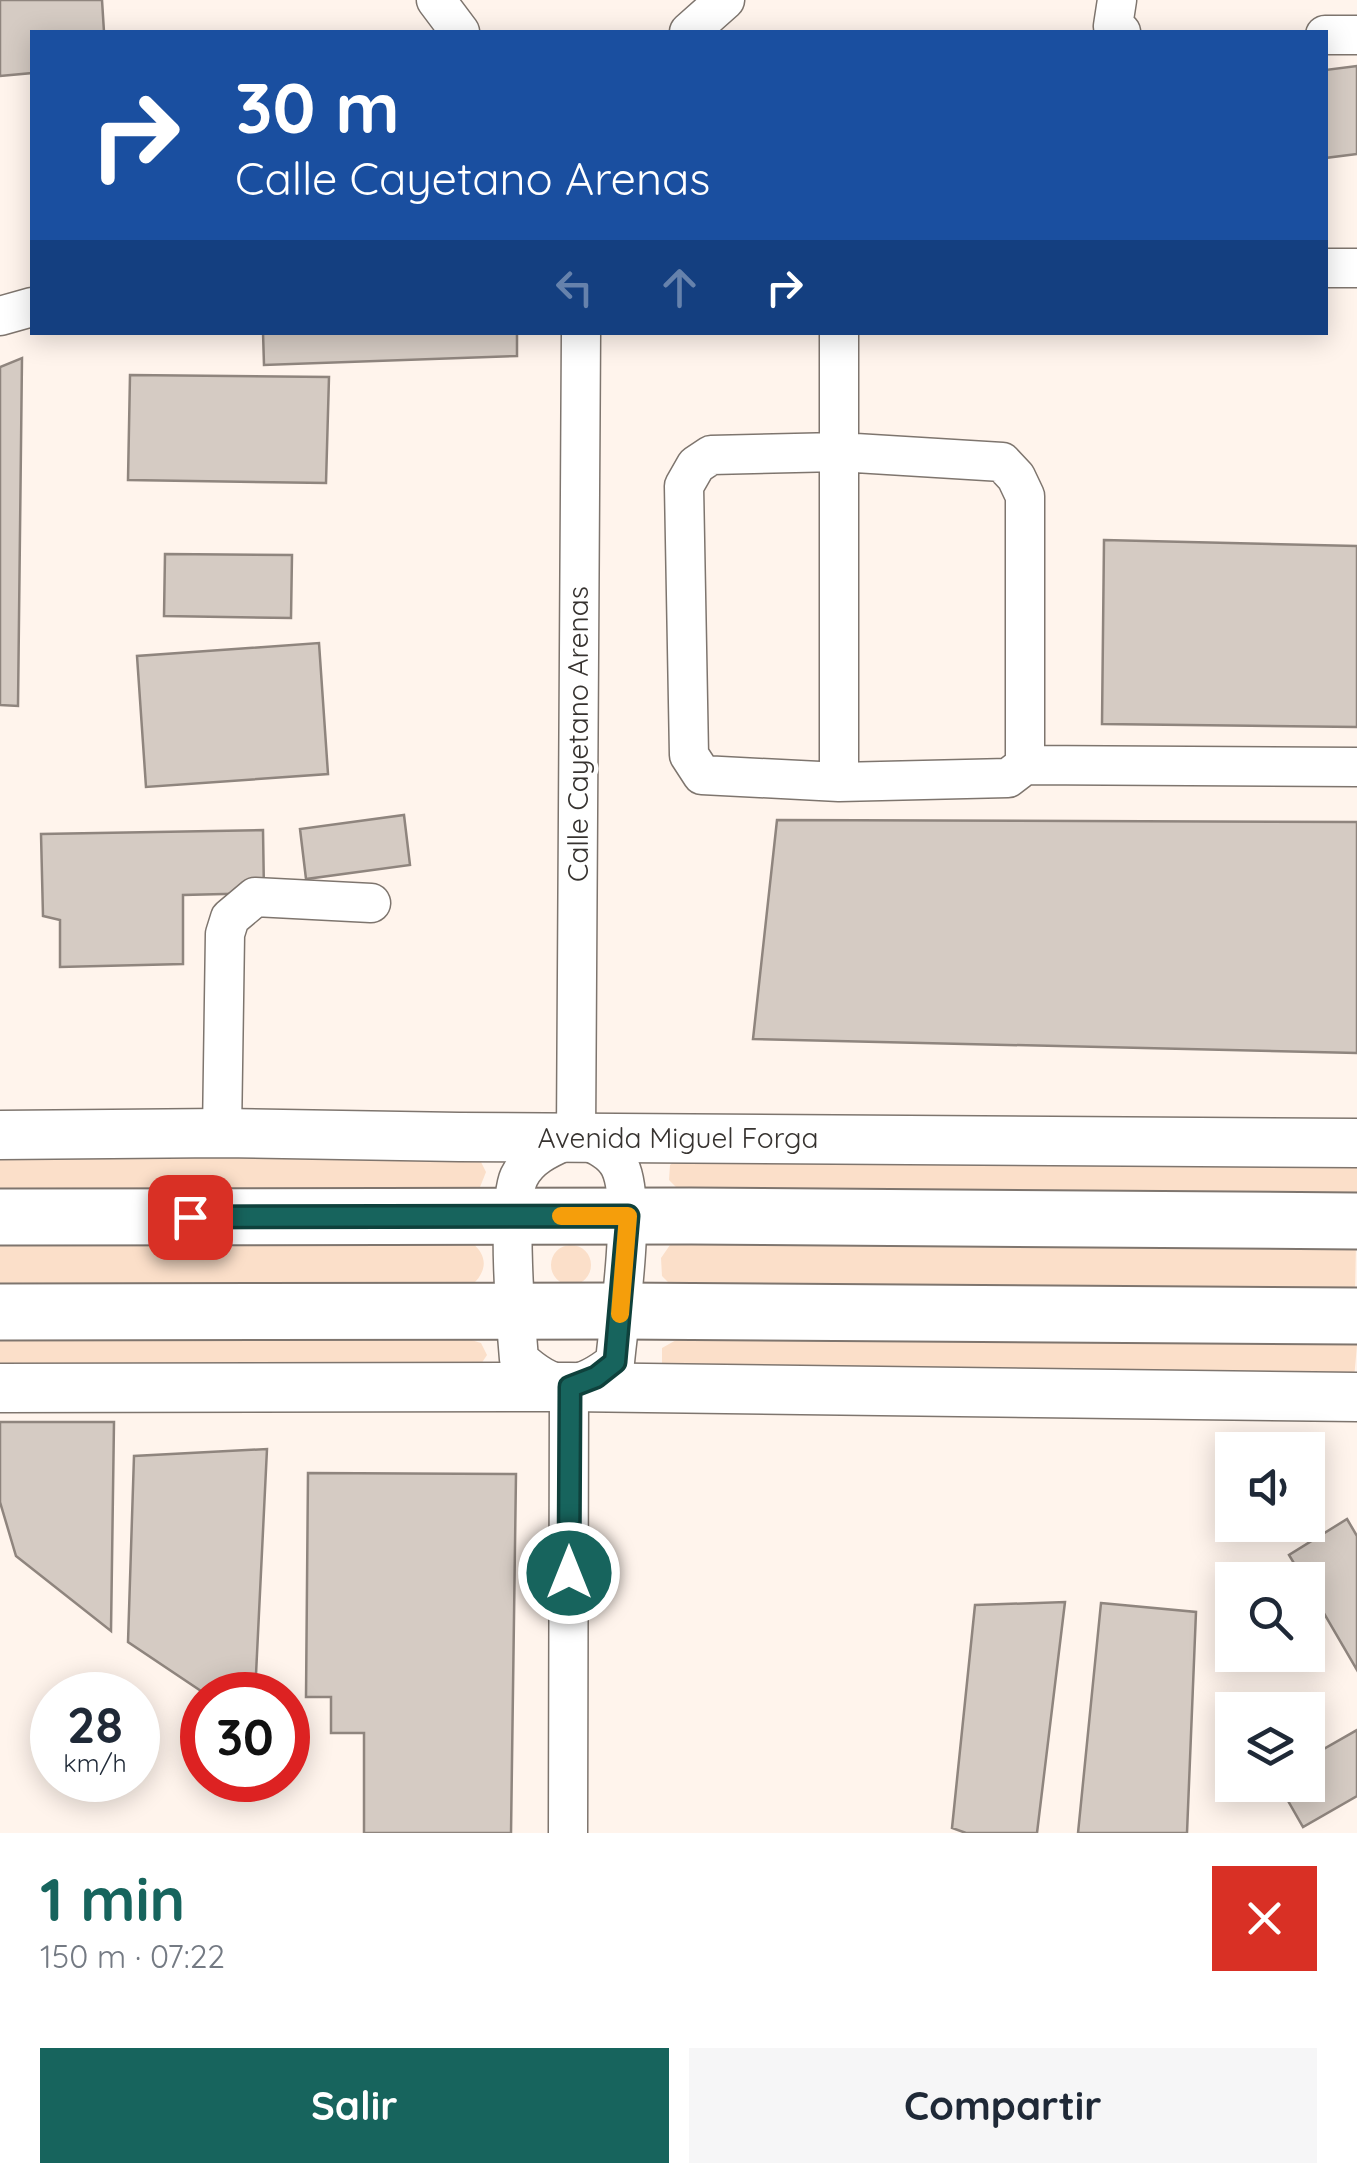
<!DOCTYPE html>
<html lang="es">
<head>
<meta charset="utf-8">
<style>
	:root { --surface:#fff; --page:#f6f6f7; --text:#1f2937; --muted:#747a83; --accent:#17645d }
	body { margin:0; font-family:Quicksand,sans-serif; background:var(--page); color:var(--text); height:100vh; display:flex; flex-direction:column; font-size:38px; white-space:nowrap }
	* { box-sizing:border-box; margin:0 }
	p { font-size:32px; color:var(--muted) }
	.icon { flex:none; width:55px; height:55px; fill:none; stroke:currentColor; stroke-width:2; stroke-linecap:round; stroke-linejoin:round }
	.map { position:relative; height:1833px; overflow:hidden }
	.sheet { display:flex; flex-direction:column; background:var(--surface); flex:1 }
	.sheet>* { flex:none }
	.guide { position:absolute; left:30px; top:30px; width:1298px; height:305px; border-radius:0px; box-shadow:0 5px 25px #0003; background:#1a4fa0; color:#fff; overflow:hidden }
	.tools { position:absolute; left:1215px; top:1432px; display:grid; gap:20px }
	.tools a { display:grid; place-items:center; width:110px; height:110px; border-radius:0px; background:var(--surface); box-shadow:0 5px 25px #0003; font-size:50px }
	.speed { position:absolute; left:30px; top:1672px; display:flex; gap:20px; font-size:50px; font-weight:700; text-align:center }
	.speed>* { display:grid; place-content:center; width:130px; height:130px; border-radius:50%; background:var(--surface); box-shadow:0 5px 25px #0003; line-height:1 }
	.speed small { font-size:25px; font-weight:400 }
	.speed .limit { border:15px solid #d22; background:#fff; color:#111 }
	.pin { position:absolute; display:grid; place-items:center; width:85px; height:85px; color:#fff; margin:-42px; border-radius:20px; box-shadow:0 5px 15px #0006 }
	.me { position:absolute; width:110px; margin:-55px; rotate:0deg; stroke-linejoin:round; filter:drop-shadow(0 0 8px #0008) }
	.turn { display:flex; align-items:center; gap:35px; height:210px; padding:0 40px; font-size:45px }
	.turn .icon { width:130px; height:130px; stroke-width:2.5 }
	.turn b { display:block; font-size:70px; line-height:85px }
	.lanes { display:flex; align-items:center; height:95px; padding:0 40px; background:#0003; justify-content:center; gap:50px; direction:ltr }
	.lanes .off { opacity:.35 }
	.round { display:grid; place-items:center; flex:none; width:105px; height:105px; border-radius:0px; background:var(--page) }
	.head { display:flex; align-items:center; justify-content:space-between; height:170px; padding:0 40px }
	h1 { font-size:60px; font-weight:700; line-height:75px; color:var(--accent) }
	.primary-button { display:flex; gap:20px; margin-top:auto; padding:20px 40px }
	.primary-button a { flex:1; height:115px; border-radius:0px; background:var(--accent); color:#fff; font-size:40px; font-weight:700; line-height:115px; text-align:center }
	.primary-button a+a { background:var(--page); color:var(--text) }
	.map>svg:first-child { display:block }
</style>
</head>
<body>
<div class="map">
<svg width="1357" height="1833" viewBox="0 0 1357 1833">
	<rect width="100%" height="100%" fill="#fff4ec"/>
	<!-- green -->
	<path fill="#fbdfc9" d="M0 1153 480 1160 486 1172 480 1187 473 1192 0 1193Z
		M676 1160H1357V1199L680 1191 669 1180 670 1165Z
		M0 1239 471 1242C489 1256 487 1272 471 1286L0 1288Z
		M679 1240 1356 1242 1355 1294 672 1286 662 1276 661 1258 670 1245Z
		M551 1265a20 20 0 1 1 40 0a20 20 0 1 1-40 0Z
		M0 1337 465 1338 481 1343 487 1355 479 1367 0 1370Z
		M678 1339 1357 1345 1354 1379 662 1365V1348Z"/>
	<!-- building -->
	<path fill="#d5cbc3" stroke="#8f857e" stroke-width="2.5" d="M0 0H102L104 32H32V73L0 76Z
		M1357 66V154L1325 158V70Z
		M263 332H517V356L264 365Z
		M22 358 18 706 0 705V367Z
		M130 375 329 377 326 483 128 480Z
		M1104 540 1357 546V727L1102 724Z
		M165 554 292 555 291 618 164 616Z
		M319 643 328 774 146 787 137 656Z
		M404 815 410 865 306 879 300 829Z
		M777 820 1357 822V1053L753 1039Z
		M263 830 264 893 183 895V964L60 967V920L43 916 41 834Z
		M0 1422H114L111 1631 16 1556 0 1502Z
		M267 1449 255 1695H207L128 1642 134 1456Z
		M308 1473 516 1474 511 1833H364V1733H331V1697H306Z
		M1347 1519 1357 1536V1670L1308 1586V1580H1304L1289 1555Z
		M1065 1602 1037 1833H966L952 1828 975 1605Z
		M1101 1603 1196 1612 1187 1833H1078Z
		M1357 1730V1796L1303 1827 1279 1785H1308V1758Z"/>
	<g fill="none" stroke-linecap="round" stroke-linejoin="round">
		<!-- minor casing -->
		<g stroke="#7e756e" stroke-width="41">
			<path id="minor" d="M436 0 460 32
				M1117 0 1113 26 1121 32
				M689 32 725 0
				M1325 35H1357
				M1325 268H1357
				M0 316 32 307
				M839 332V782
				M1025 765V496L1016 477 1002 462 839 452 711 455 696 465 684 486 689 755 702 775 839 782 1008 778 1025 765 1357 767
				M222 1133 225 934 230 918 255 897 371 903
				M576 1136 581 332
				M576 1136C592 1143 612 1150 620 1167 637 1203 619 1319 615 1362 577 1392 555 1392 519 1359 516 1324 506 1205 519 1177 530 1154 555 1146 576 1136Z
				M568 1833 569 1387"/>
		</g>
		<!-- major casing -->
		<g stroke="#7e756e" stroke-width="51">
			<path id="major" d="M0 1135 222 1133 459 1137 1357 1143
				M0 1388 569 1387 1357 1397"/>
		</g>
		<!-- highway casing -->
		<g stroke="#7e756e" stroke-width="59">
			<path id="highway" d="M0 1217 691 1216 1357 1221
				M0 1312 620 1311 1357 1316"/>
		</g>
		<!-- minor -->
		<use href="#minor" stroke="#fff" stroke-width="38"/>
		<!-- major -->
		<use href="#major" stroke="#fff" stroke-width="48"/>
		<!-- highway -->
		<use href="#highway" stroke="#fff" stroke-width="55"/>
	</g>
	<g fill="none" stroke-linecap="round" stroke-linejoin="round">
		<!-- route casing -->
		<g stroke="#0f413c" stroke-width="25">
			<path id="route" d="M190 1217 628 1216 615 1362 596 1377 570 1387 569 1573"/>
		</g>
		<!-- route -->
		<use href="#route" stroke="#17645d" stroke-width="18"/>
		<!-- slow -->
		<path stroke="#f59e0b" stroke-width="18" d="M561 1216H628L620 1314"/>
	</g>
	<g text-anchor="middle" stroke-width="9" stroke-linejoin="round" paint-order="stroke">
		<!-- street labels -->
		<g font-size="28" fill="#373330" stroke="#fff">
			<text transform="translate(578 734) rotate(-90)" y="10">Calle Cayetano Arenas</text>
			<text x="678" y="1148">Avenida Miguel Forga</text>
		</g>
	</g>
</svg>
<div class="tools">
<a><svg class="icon" aria-label="sound" viewBox="0 0 24 24"><path d="M4 9h4l5-4v14l-5-4H4zM17 9q2 3 0 6"/></svg></a>
<a><svg class="icon" aria-label="search" viewBox="0 0 24 24"><circle cx="10" cy="10" r="6"/><path d="M15 15l6 6"/></svg></a>
<a><svg class="icon" aria-label="layers" viewBox="0 0 24 24"><path d="M12 4l9 5-9 5-9-5zM3 14l9 5 9-5"/></svg></a>
</div>
<div class="speed"><div>28<small>km/h</small></div><div class="limit">30</div></div>
<div class="pin" style="left:190px;top:1217px;background:#d93025"><svg class="icon" aria-label="arrive" viewBox="0 0 24 24"><path d="M6 21V4h12l-3 4 3 4H6"/></svg></div>
<svg class="me" style="left:569px;top:1573px" viewBox="-20 -20 40 40"><circle r="17" fill="#17645d" stroke="#fff" stroke-width="3"/><path d="M0-11L8 9 0 5-8 9z" fill="#fff"/></svg>
<div class="guide">
<div class="turn"><svg class="icon" aria-label="right" viewBox="0 0 24 24"><path d="M7 20v-9h11M14 6l5 5-5 5"/></svg><div><b>30 m</b>Calle Cayetano Arenas</div></div>
<div class="lanes"><svg class="icon off" aria-label="left" viewBox="0 0 24 24"><path d="M17 20v-9H6M10 6l-5 5 5 5"/></svg><svg class="icon off" aria-label="ahead" viewBox="0 0 24 24"><path d="M12 20V5M6 11l6-6 6 6"/></svg><svg class="icon" aria-label="right" viewBox="0 0 24 24"><path d="M7 20v-9h11M14 6l5 5-5 5"/></svg></div>
</div>
</div>
<section class="sheet">
<div class="head"><div><h1>1 min</h1><p>150 m · 07:22</p></div><a class="round" style="background:#d93025;color:#fff"><svg class="icon" aria-label="close" viewBox="0 0 24 24"><path d="M6 6l12 12M18 6L6 18"/></svg></a></div>
<div class="primary-button"><a>Salir</a><a>Compartir</a></div>
</section>
</body>
</html>
